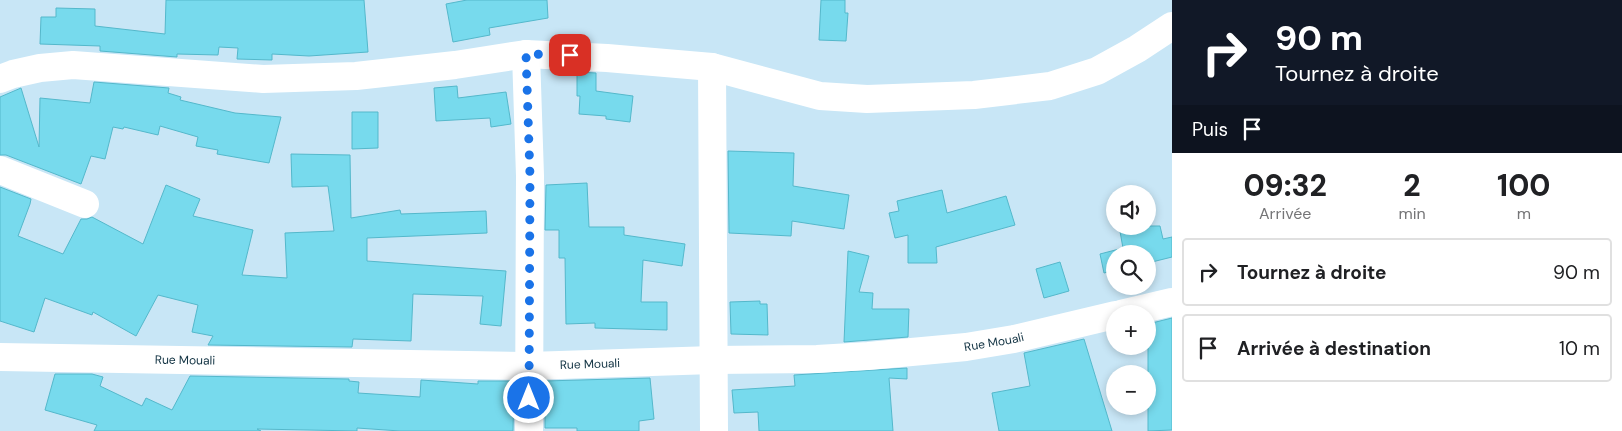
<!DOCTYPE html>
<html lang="fr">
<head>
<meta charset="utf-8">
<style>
	:root { --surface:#fff; --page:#f6f6f6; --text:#202124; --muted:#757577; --line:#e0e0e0 }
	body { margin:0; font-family:"DM Sans",sans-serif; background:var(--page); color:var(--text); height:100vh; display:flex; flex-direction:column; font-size:19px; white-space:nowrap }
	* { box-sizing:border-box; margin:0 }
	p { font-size:16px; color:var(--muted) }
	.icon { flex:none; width:28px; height:28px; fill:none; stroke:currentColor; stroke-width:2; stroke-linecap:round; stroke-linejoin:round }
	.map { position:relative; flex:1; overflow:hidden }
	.details { display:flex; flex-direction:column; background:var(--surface); width:450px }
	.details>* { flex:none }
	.top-card { background:#111827; color:#fff; overflow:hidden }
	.buttons { position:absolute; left:1106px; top:185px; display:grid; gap:10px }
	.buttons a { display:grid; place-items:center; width:50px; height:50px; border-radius:50%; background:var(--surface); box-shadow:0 2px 8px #0003; font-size:25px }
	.pin { position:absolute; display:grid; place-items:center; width:42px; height:42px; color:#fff; margin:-21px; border-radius:10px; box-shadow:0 2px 8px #0006 }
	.me { position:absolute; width:55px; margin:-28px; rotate:0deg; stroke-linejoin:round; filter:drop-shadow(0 0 4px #0008) }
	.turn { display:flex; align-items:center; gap:18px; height:105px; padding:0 20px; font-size:22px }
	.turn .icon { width:65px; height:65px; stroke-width:2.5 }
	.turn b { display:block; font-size:35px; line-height:42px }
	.then { display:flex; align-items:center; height:48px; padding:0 20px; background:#0003; gap:10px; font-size:19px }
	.eta { display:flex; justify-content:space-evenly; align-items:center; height:85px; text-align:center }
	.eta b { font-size:30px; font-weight:800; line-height:35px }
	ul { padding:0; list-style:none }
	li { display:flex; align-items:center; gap:15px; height:68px; margin:0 10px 8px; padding:0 10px; border:2px solid var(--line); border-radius:5px }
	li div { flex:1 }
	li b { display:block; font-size:19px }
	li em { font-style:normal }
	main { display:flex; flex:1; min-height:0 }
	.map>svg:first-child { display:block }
</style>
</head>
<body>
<main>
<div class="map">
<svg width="1172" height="431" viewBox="0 0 1172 431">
	<rect width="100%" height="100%" fill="#c8e6f6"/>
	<!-- building -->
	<path fill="#77daed" stroke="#54b8cb" d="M166 0H364L368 52 309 56 272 54V60L237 59 238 48 219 47 218 55 177 54V57L100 51V46L40 44 41 17H56V8L95 9V26L165 34Z
		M467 0H547L548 18 489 28 490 35 453 42 446 4Z
		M821 0H845V13H848L846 41 819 40Z
		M577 72 596 73V91L633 96 630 122 606 119V116L579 114 580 96H577Z
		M94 82 169 88 168 93 181 97 180 100 235 113 281 117 269 163 217 154 218 150 196 146 198 137 160 126 158 135 124 127 123 129 113 127 105 159 91 156 81 184 6 155H0V97L21 88 39 147 40 98 90 103Z
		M457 86 458 98 506 92 511 124 491 127 490 118 436 121 434 88Z
		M352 112H378V148L352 149Z
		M728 151 794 153 793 186 849 195 844 229 792 221 791 236 729 233Z
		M291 154 350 155 351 218 400 210 401 214 486 211 487 233 367 238V261L506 271 501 326 480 324 483 296 413 294 411 341 353 339 352 347 208 345 213 336 192 332 198 305 158 295 136 336 93 312 92 315 45 298 34 332 0 321V187L31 199 30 204 18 236 63 254 81 219H87L92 217 143 244 166 185 200 199 193 216 253 230 242 275 287 278 285 233 334 231 328 186 292 187Z
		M587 183 589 227H624V235L685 244 682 266 643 260 641 302H667V330L595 328V323L566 324 565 258H559V230H545L546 185Z
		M942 190 947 213 1006 196 1015 225 936 247 937 263H908V235L895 238 889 213 899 211 897 201Z
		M1119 226H1160L1163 239 1172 237V257L1148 263V254H1115V270L1104 273 1100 254 1123 248Z
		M848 251 869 256 859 292 873 293 872 309H909L908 337 844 342Z
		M1060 262 1069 291 1044 298 1036 269Z
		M760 301V304H767L768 335 731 334 730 302Z
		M1172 318V430L1148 431V324Z
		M1084 339 1112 431H999L992 393 1030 386 1024 353Z
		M907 368V379L889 378 893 431H759L758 412 734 413 732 390 795 386 794 375Z
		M55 374H92L103 377 100 386 142 406 146 398 172 410 190 376 349 379V381L359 382 358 393 420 397 421 380 478 384V381H514L513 431H400L357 428V431L257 429 261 431H94L97 425 45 410Z
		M650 378 654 419 639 421V431H577V428H545V381Z"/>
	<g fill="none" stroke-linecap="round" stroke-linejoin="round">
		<!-- minor -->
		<g stroke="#fff" stroke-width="28">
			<path d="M526 54 530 176 529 431"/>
			<path d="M712 67 714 431"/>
			<path d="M0 79 13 74 40 68 73 65 263 79 356 76 455 65 526 54 607 58 712 67 820 96 867 99 974 95 1050 86 1097 71 1137 49 1172 26"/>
			<path d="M0 170 85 204"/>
			<path d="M1121 314 1172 302"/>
			<path id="s1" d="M0 357 529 366 713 360 817 359 868 356 966 347 1014 339 1115 315"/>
		</g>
	</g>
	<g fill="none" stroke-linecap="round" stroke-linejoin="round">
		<!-- route -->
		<path stroke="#1a73e8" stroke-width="9" stroke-dasharray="0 16.2" d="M529 398 530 176 526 54 570 55"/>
	</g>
	<g text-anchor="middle" stroke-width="4.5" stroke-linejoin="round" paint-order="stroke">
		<!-- street labels -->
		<g font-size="12" fill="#113242" stroke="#fff">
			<text dy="4" stroke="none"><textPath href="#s1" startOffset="995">Rue Mouali</textPath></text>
			<text dy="4" stroke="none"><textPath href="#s1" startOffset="185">Rue Mouali</textPath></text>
			<text dy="4" stroke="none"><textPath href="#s1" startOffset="590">Rue Mouali</textPath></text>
		</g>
	</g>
</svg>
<div class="buttons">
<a><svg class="icon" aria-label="sound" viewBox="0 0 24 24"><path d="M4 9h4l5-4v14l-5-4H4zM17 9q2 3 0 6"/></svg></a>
<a><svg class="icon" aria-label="search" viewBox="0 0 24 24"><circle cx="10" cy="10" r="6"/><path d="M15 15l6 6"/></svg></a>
<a>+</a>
<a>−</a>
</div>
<div class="pin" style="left:570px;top:55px;background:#d93025"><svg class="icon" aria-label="arrive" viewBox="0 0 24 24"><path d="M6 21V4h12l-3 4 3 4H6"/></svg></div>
<svg class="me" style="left:529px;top:398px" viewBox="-20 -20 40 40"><circle r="17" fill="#1a73e8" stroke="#fff" stroke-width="3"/><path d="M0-11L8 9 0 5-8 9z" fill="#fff"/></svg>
</div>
<section class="details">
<div class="top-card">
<div class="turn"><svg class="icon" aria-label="right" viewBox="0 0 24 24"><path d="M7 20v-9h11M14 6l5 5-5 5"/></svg><div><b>90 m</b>Tournez à droite</div></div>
<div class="then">Puis<svg class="icon" aria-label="arrive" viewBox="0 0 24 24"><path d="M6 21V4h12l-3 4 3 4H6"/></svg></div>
</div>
<div class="eta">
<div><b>09:32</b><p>Arrivée</p></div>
<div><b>2</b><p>min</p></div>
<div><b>100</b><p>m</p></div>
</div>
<ul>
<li><svg class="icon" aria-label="right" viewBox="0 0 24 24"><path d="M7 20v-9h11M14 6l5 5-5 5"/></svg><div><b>Tournez à droite</b></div><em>90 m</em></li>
<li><svg class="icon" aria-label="arrive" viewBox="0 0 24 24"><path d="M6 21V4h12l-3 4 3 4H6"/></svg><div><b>Arrivée à destination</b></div><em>10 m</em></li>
</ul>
</section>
</main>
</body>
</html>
